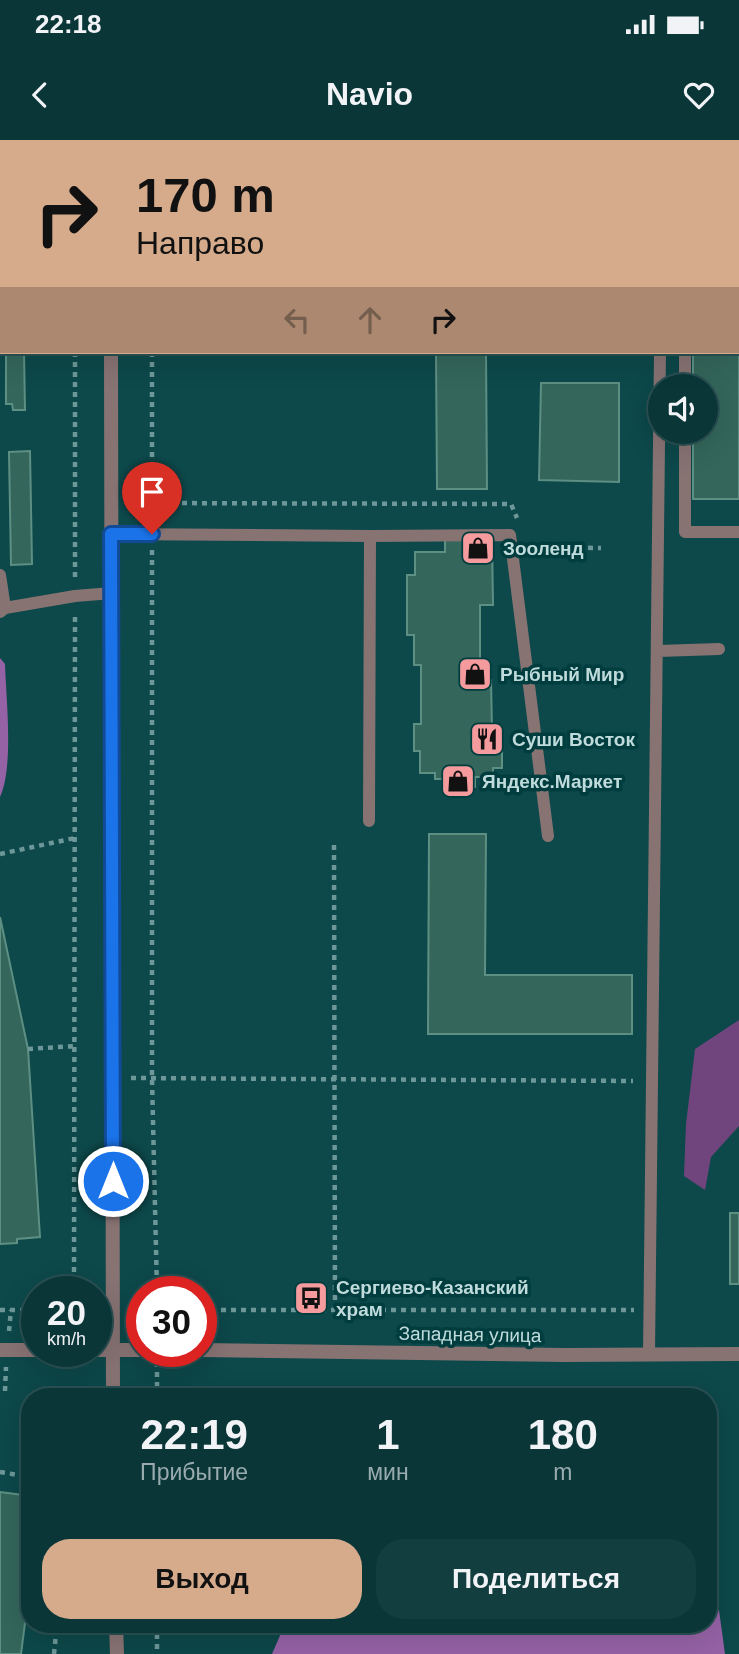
<!DOCTYPE html>
<html lang="ru">
<head>
<meta charset="utf-8">
<style>
	:root { --surface:#0a3638; --page:#133e40; --text:#f1f3f6; --muted:#99abae; --line:#2a5053; --accent:#d6ab8b }
	body { margin:0; font-family:Arial,sans-serif; background:var(--page); color:var(--text); height:100vh; display:flex; flex-direction:column; font-size:26px; white-space:nowrap }
	* { box-sizing:border-box; margin:0 }
	p { font-size:23px; color:var(--muted) }
	.icon { flex:none; width:38px; height:38px; fill:none; stroke:currentColor; stroke-width:2; stroke-linecap:round; stroke-linejoin:round }
	.map { position:relative; flex:1; overflow:hidden }
	.panel { position:absolute; left:21px; top:1248px; width:696px; height:245px; display:flex; flex-direction:column; background:var(--surface); border-radius:28px; box-shadow:0 7px 28px #0002,0 0 0 2px var(--line) }
	.panel>* { flex:none }
	.hud { position:absolute; left:0px; top:0px; width:740px; height:214px; box-shadow:0 7px 28px #0002,0 0 0 2px var(--line); background:#d6ab8b; color:#111; overflow:hidden }
	.tools { position:absolute; left:648px; top:234px; display:grid; gap:14px }
	.tools a { display:grid; place-items:center; width:70px; height:70px; border-radius:50%; background:var(--surface); box-shadow:0 7px 28px #0002,0 0 0 2px var(--line); font-size:35px }
	.speed { position:absolute; left:21px; top:1136px; display:flex; gap:14px; font-size:35px; font-weight:700; text-align:center }
	.speed>* { display:grid; place-content:center; width:91px; height:91px; border-radius:50%; background:var(--surface); box-shadow:0 7px 28px #0002,0 0 0 2px var(--line); line-height:1 }
	.speed small { font-size:18px; font-weight:400 }
	.speed .limit { border:10px solid #d22; background:#fff; color:#111 }
	.pin { position:absolute; display:grid; place-items:center; width:60px; height:60px; color:#fff; margin:-72px -30px; border-radius:50% 50% 50% 0; rotate:-45deg; box-shadow:0 0 7px #0007 }
	.pin .icon { rotate:45deg }
	.me { position:absolute; width:77px; margin:-38px; rotate:0deg; stroke-linejoin:round; filter:drop-shadow(0 0 5px #0008) }
	.turn { display:flex; align-items:center; gap:24px; height:147px; padding:0 21px; font-size:32px }
	.turn .icon { width:91px; height:91px; stroke-width:2.5 }
	.turn b { display:block; font-size:49px; line-height:60px }
	.lanes { display:flex; align-items:center; height:66px; padding:0 21px; background:#0003; justify-content:center; gap:35px; direction:ltr }
	.lanes .off { opacity:.35 }
	.eta { display:flex; justify-content:space-evenly; align-items:center; height:119px; text-align:center }
	.eta b { font-size:42px; font-weight:700; line-height:49px }
	.cta { display:flex; gap:14px; margin-top:auto; padding:14px 21px }
	.cta a { flex:1; height:80px; border-radius:28px; background:var(--accent); color:#111; font-size:28px; font-weight:700; line-height:80px; text-align:center }
	.cta a+a { background:var(--page); color:var(--text) }
	.status { display:flex; justify-content:space-between; align-items:center; height:49px; padding:0 35px; background:var(--surface); direction:ltr }
	.status svg { height:19px; fill:currentColor }
	header { display:flex; justify-content:space-between; align-items:center; height:91px; padding:0 21px; background:var(--surface); font-size:32px; font-weight:700 }
	.map>svg:first-child { display:block }
</style>
</head>
<body>
<div class="status"><b>22:18</b><svg viewBox="0 0 49 12"><path d="M0 12V9h3v3zM5 12V6h3v6zM10 12V3h3v9zM15 12V0h3v12zM26 1h20v11H26zM47 4h2v5h-2z"/></svg></div>
<header><svg class="icon" aria-label="back" viewBox="0 0 24 24"><path d="M15 5l-7 7 7 7"/></svg>Navio<svg class="icon" aria-label="heart" viewBox="0 0 24 24"><path d="M12 20l-8-8c-3-5 5-10 8-4 3-6 11-1 8 4z"/></svg></header>
<div class="map">
<svg width="739" height="1514" viewBox="0 0 739 1514">
	<rect width="100%" height="100%" fill="#0d484a"/>
	<!-- green -->
	<path fill="#70457d" d="M739 880V986L711 1017 705 1050 684 1036 686 984 695 909Z"/>
	<!-- forest -->
	<path fill="#9562a5" d="M0 518 5 524C6 558 14 627 0 657Z
		M719 1470 725 1514H272L285 1484H709V1471Z"/>
	<!-- building -->
	<path fill="#34665b" stroke="#5d8f83" stroke-width="2" d="M739 139V359H693V292H705V247H693V212H738Z
		M6 212H24L25 270H13L12 264H6Z
		M436 212H486L487 349H437Z
		M541 243H619V342L539 340Z
		M30 311 32 424 11 425 9 312Z
		M492 399 493 465H480V540H491L492 591H502V628H493V637H475V647H453V639H435V633H420V611H414V584H421V525H414V495H407V435H415V412H445V400Z
		M429 694H486L485 835H632V894H428Z
		M0 777 28 909 40 1097 17 1099V1103L0 1104Z
		M730 1073H739V1144H730Z
		M0 1352 30 1356V1444L21 1514H0Z"/>
	<g fill="none" stroke-linecap="round" stroke-linejoin="round">
		<!-- path -->
		<path stroke="#6d9798" stroke-width="4.5" stroke-dasharray="5 5" stroke-linecap="butt" d="M75 0V2
			M152 0V2
			M75 212V440
			M152 212V377
			M152 363 511 364 517 378
			M530 405V407L601 408
			M152 410V938L157 1152
			M334 705 335 1170
			M0 714 75 698
			M28 909 75 906
			M131 938 633 941
			M74 1152 75 473
			M0 1170H37
			M201 1170H634
			M9 1191 11 1170
			M157 1222V1256
			M5 1251 6 1227
			M42 1251 44 1256
			M83 1256V1251
			M0 1332 30 1337
			M157 1484V1514
			M54 1514 57 1484"/>
		<!-- service -->
		<path stroke="#887373" stroke-width="12" d="M685 0V2
			M661 2V0
			M685 212V247
			M685 292V392H739
			M111 394 370 396 369 681
			M370 396 510 395 548 696
			M0 435 5 468
			M0 472 5 468 75 456 112 453
			M658 511 719 509
			M649 1215 660 212"/>
		<!-- minor -->
		<path stroke="#887373" stroke-width="14" d="M110 0V2
			M111 212 113 1256
			M116 1484 117 1514"/>
		<!-- tertiary -->
		<path stroke="#887373" stroke-width="14" d="M0 1210H37
			M96 1210H142
			M201 1210 564 1215 739 1214"/>
	</g>
	<g fill="none" stroke-linecap="round" stroke-linejoin="round">
		<!-- route casing -->
		<g stroke="#114b97" stroke-width="18">
			<path id="route" d="M113 1041 111 394H152"/>
		</g>
		<!-- route -->
		<use href="#route" stroke="#1a73e8" stroke-width="12"/>
	</g>
	<!-- icons -->
	<defs>
		<g id="shop-square" transform="scale(1.75)"><rect x="-9" y="-9" width="18" height="18" rx="4" fill="#f59b9d" stroke="#003d3f"/><path d="M-5-2.5h2.3a2.7 3.5 0 0 1 5.4 0H5L5.5 6h-11ZM-1.5-2.5h3a1.5 2.3 0 0 0-3 0Z" fill="#111"/></g>
		<g id="restaurant-square" transform="scale(1.75)"><rect x="-9" y="-9" width="18" height="18" rx="4" fill="#f59b9d" stroke="#003d3f"/><path d="M-5-6h1v4h1v-4h1v4h1v-4h1v5L-1.5 .5V6h-2V.5L-5-1ZM5-6V6H3V1.5H1.5Q1.5-4 5-6Z" fill="#111"/></g>
		<g id="bus-square" transform="scale(1.75)"><rect x="-9" y="-9" width="18" height="18" rx="4" fill="#f59b9d" stroke="#003d3f"/><path d="M-5-6H5V4H4V6H2V4H-2V6H-4V4H-5ZM-3.5-4V0h7V-4ZM-3.5 1.2v1.5H-2V1.2ZM2 1.2v1.5H3.5V1.2Z" fill="#111"/></g>
	</defs>
	<g fill-rule="evenodd">
		<use href="#shop-square" x="478" y="408"/>
		<use href="#shop-square" x="475" y="534"/>
		<use href="#restaurant-square" x="487" y="599"/>
		<use href="#shop-square" x="458" y="641"/>
		<use href="#bus-square" x="311" y="1158"/>
	</g>
	<g text-anchor="middle" stroke-width="7" stroke-linejoin="round" paint-order="stroke">
		<!-- poi labels -->
		<g font-size="19" font-weight="bold" fill="#c0dbdb" stroke="#003d3f" text-anchor="start">
			<text x="503" y="415">Зооленд</text>
			<text x="500" y="541">Рыбный Мир</text>
			<text x="512" y="606">Суши Восток</text>
			<text x="482" y="648">Яндекс.Маркет</text>
			<text x="336" y="1154">Сергиево-Казанский<tspan x="336" dy="22">храм</tspan></text>
		</g>
		<!-- street labels -->
		<g font-size="19" fill="#c0dbdb" stroke="#003d3f">
			<text transform="translate(470 1194) rotate(1)" y="7">Западная улица</text>
		</g>
	</g>
</svg>
<div class="tools">
<a><svg class="icon" aria-label="sound" viewBox="0 0 24 24"><path d="M4 9h4l5-4v14l-5-4H4zM17 9q2 3 0 6"/></svg></a>
</div>
<div class="speed"><div>20<small>km/h</small></div><div class="limit">30</div></div>
<div class="pin" style="left:152px;top:394px;background:#d93025"><svg class="icon" aria-label="arrive" viewBox="0 0 24 24"><path d="M6 21V4h12l-3 4 3 4H6"/></svg></div>
<svg class="me" style="left:113px;top:1041px" viewBox="-20 -20 40 40"><circle r="17" fill="#1a73e8" stroke="#fff" stroke-width="3"/><path d="M0-11L8 9 0 5-8 9z" fill="#fff"/></svg>
<div class="hud">
<div class="turn"><svg class="icon" aria-label="right" viewBox="0 0 24 24"><path d="M7 20v-9h11M14 6l5 5-5 5"/></svg><div><b>170 m</b>Направо</div></div>
<div class="lanes"><svg class="icon off" aria-label="left" viewBox="0 0 24 24"><path d="M17 20v-9H6M10 6l-5 5 5 5"/></svg><svg class="icon off" aria-label="ahead" viewBox="0 0 24 24"><path d="M12 20V5M6 11l6-6 6 6"/></svg><svg class="icon" aria-label="right" viewBox="0 0 24 24"><path d="M7 20v-9h11M14 6l5 5-5 5"/></svg></div>
</div>
<section class="panel">
<div class="eta">
<div><b>22:19</b><p>Прибытие</p></div>
<div><b>1</b><p>мин</p></div>
<div><b>180</b><p>m</p></div>
</div>
<div class="cta"><a>Выход</a><a>Поделиться</a></div>
</section>
</div>
</body>
</html>
